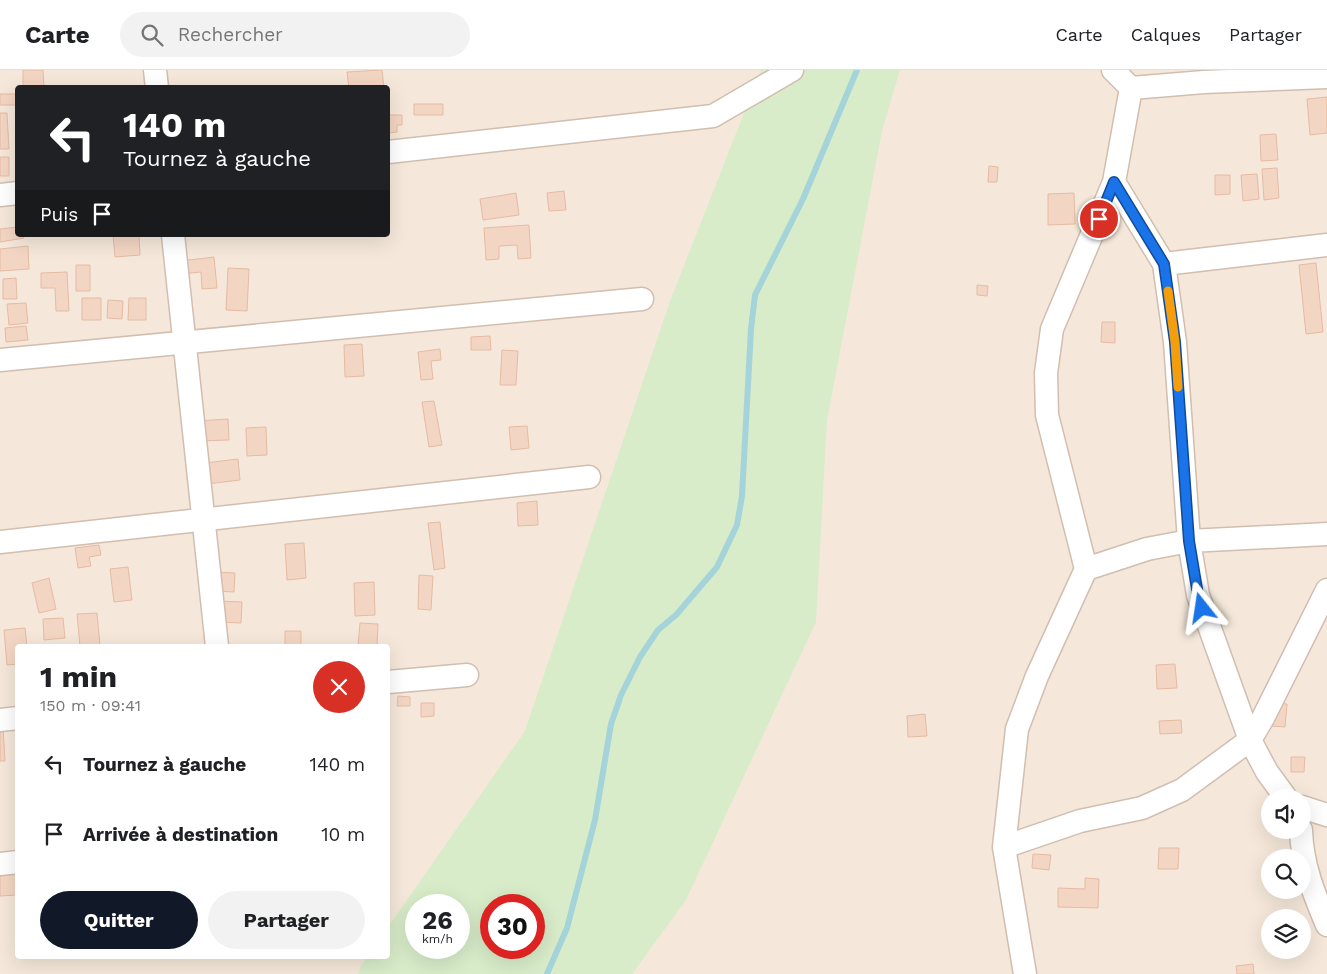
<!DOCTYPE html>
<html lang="fr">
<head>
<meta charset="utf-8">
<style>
	:root { --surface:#fff; --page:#f2f2f2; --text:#202124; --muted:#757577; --line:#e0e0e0; --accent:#111827 }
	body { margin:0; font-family:"Work Sans",sans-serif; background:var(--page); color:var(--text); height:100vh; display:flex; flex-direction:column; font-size:19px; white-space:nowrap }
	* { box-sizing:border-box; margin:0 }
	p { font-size:16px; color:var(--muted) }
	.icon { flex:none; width:28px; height:28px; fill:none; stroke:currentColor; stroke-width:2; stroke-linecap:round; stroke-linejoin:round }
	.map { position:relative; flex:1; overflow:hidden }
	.side { position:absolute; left:15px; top:574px; width:375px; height:315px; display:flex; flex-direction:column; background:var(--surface); border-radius:5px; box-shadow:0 5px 20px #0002 }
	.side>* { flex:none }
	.banner { position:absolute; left:15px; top:15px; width:375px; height:152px; border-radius:5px; box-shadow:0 5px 20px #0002; background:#202124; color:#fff; overflow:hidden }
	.controls { position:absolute; left:1261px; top:719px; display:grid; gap:10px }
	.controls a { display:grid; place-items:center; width:50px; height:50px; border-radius:50%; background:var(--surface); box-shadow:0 5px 20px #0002; font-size:25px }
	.speed { position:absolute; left:405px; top:824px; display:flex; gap:10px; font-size:25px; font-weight:700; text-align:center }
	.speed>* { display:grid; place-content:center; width:65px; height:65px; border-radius:50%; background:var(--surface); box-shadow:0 5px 20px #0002; line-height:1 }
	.speed small { font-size:12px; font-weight:400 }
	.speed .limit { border:8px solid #d22; background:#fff; color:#111 }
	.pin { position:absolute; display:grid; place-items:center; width:42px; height:42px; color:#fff; margin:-21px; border:2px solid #fff; border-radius:50%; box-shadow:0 1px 5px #0007 }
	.me { position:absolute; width:55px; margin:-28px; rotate:345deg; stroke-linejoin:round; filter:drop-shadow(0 0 4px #0008) }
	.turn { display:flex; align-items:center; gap:18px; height:105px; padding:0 25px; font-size:22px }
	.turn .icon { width:65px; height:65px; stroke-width:2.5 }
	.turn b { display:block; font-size:35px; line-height:42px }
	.then { display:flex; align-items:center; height:48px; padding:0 25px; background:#0003; gap:10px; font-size:19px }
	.round { display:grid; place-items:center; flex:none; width:52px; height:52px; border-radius:26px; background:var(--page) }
	.headline { display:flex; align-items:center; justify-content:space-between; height:85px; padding:0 25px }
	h1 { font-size:30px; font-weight:700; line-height:38px }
	.primary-button { display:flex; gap:10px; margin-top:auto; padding:10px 25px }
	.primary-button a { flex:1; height:58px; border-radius:30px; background:var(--accent); color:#fff; font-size:20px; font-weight:700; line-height:58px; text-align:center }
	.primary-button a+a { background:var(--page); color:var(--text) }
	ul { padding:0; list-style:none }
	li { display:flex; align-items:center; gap:15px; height:70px; padding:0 25px }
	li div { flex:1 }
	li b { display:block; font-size:19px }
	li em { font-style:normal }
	header { display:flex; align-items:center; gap:30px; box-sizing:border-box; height:70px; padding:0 25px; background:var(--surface); border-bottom:1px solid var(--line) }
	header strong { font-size:24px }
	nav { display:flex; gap:28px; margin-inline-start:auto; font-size:18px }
	.search { width:350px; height:45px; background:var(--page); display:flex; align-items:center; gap:12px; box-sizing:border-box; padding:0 18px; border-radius:28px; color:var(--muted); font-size:19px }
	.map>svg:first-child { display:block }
</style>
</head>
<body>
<header>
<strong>Carte</strong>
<div class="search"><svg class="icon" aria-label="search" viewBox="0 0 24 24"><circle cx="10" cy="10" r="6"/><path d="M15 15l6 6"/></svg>Rechercher</div>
<nav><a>Carte</a><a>Calques</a><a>Partager</a></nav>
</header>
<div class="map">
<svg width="1327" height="904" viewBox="0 0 1327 904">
	<rect width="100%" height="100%" fill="#fdf6ec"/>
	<!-- residential -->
	<path fill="#f5e8da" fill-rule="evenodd" d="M0 0H1327V904H0ZM18 18H388V165H18ZM18 576H388V886H18ZM1270 728H1302V760H1270ZM1270 788H1302V820H1270ZM416 835H459V878H416ZM491 835H534V878H491ZM1270 848H1302V880H1270Z"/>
	<!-- green -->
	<path fill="#d8ecc9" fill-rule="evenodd" d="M761 0H900L882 61 827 350 816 552 686 830 632 904H358L361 896 367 886H388V857L525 661 670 231ZM416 835H459V878H416ZM491 835H534V878H491Z"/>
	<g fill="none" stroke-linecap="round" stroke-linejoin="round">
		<!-- stream -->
		<path stroke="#a5d3da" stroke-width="6" d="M547 904 567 858 595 750 611 654 621 625 640 587 658 560 676 545 717 497 737 455 742 426 751 259 755 225 803 129 857 0"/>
	</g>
	<!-- building -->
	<path fill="#f3d5c3" stroke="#e6bba3" d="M23 0H43L44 18H23Z
		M382 0 384 18H349L347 2Z
		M0 24H17V35H0Z
		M1327 27V63L1310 65 1307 29Z
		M414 34H443V45H414Z
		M0 43H7L9 79H0Z
		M389 45H402V55H397V62L389 63Z
		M1276 64 1278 90 1261 91 1260 65Z
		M0 87H9V106H0Z
		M989 96 998 97 997 112H988Z
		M1277 98 1279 128 1264 130 1262 99Z
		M1257 104 1259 129 1243 131 1241 105Z
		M1215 105H1230V124L1215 125Z
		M564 121 566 140 549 141 547 123Z
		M516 123 519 145 483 150 480 129Z
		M1074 123 1075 154 1048 155V124Z
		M529 155 531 188 518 189 517 175 499 176V189L486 190 484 158Z
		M18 157V165H23L24 168 0 172V159Z
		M113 165H139L140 185 115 187Z
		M28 176 29 199 0 201V179Z
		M214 187 217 218 202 219 201 202 181 204 180 191Z
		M1316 193 1323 262 1306 264 1299 195Z
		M76 195H90V221H76Z
		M228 198 249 199 247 241 226 240Z
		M67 202 69 241H56L55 218H41V203Z
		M16 208 17 229H3V209Z
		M977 215 988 216 987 226 977 225Z
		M82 228H101V250H82Z
		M129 228H146V250H128Z
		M108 230 123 231 122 249 107 248Z
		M26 233 28 253 9 255 7 234Z
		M1102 252H1115V273L1101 272Z
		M26 256 28 270 6 272 5 258Z
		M490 266 491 280H471V267Z
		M362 274 364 306 345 307 344 275Z
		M440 279 441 290 431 291 433 309 421 310 418 282Z
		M502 280 518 281 516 315H500Z
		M434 331 442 375 429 377 422 332Z
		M228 349 229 370 198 371 197 351Z
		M527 356 529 378 511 380 509 357Z
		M266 357 267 385 247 386 246 358Z
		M238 389 240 410 207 414 205 393Z
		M537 431 538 455 518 456 517 433Z
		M440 452 445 498 434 500 428 453Z
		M304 473 306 508 287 510 285 474Z
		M99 475 101 485 89 487 91 496 78 498 75 478Z
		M128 497 132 530 114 532 110 499Z
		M215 502 235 503 234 522 215 521Z
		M419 505 433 506 431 540 418 539Z
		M49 508 56 539 39 543 32 513Z
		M374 512 375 545 355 546 354 513Z
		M218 531 242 532 241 553 217 552Z
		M97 543 100 576H80L77 544Z
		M63 548 65 568 44 570 43 549Z
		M360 553 378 554 377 576H358Z
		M25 558 27 576H18V594L7 595 4 560Z
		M285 561H301V576H285Z
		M1175 594 1177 618 1157 619 1156 595Z
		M398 626 410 627V636H397Z
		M421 633H434V646L421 647Z
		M1273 633 1287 634 1285 657 1272 656Z
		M925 644 927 666 908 667 907 646Z
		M1181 650 1182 663 1160 664 1159 651Z
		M3 655 5 691H0V656Z
		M1291 687H1305L1304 702H1291Z
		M1159 778H1179L1178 799H1158Z
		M1033 784 1051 785 1049 800 1032 798Z
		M18 797V825L0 826V798Z
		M1085 808 1099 809 1098 838 1058 837V818L1085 819Z
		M1253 894 1254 904H1237L1236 896Z"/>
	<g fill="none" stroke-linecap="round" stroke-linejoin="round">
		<!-- street casing -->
		<g stroke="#d1beb0" stroke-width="25">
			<path id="street" d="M155 0 157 18
				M1113 0 1131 18
				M1131 18 1204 12 1327 7
				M388 82 713 46 792 0
				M0 125 18 123
				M173 165 217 576
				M1164 194 1327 175
				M0 290 642 229
				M0 472 589 407
				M1086 499 1147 479 1189 471 1327 464
				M388 612 467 605
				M0 650 18 648
				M1286 728 1267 702 1250 670 1263 648 1327 520
				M1302 737 1327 745
				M1301 760C1302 795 1314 824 1327 855
				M1004 777 1080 751 1142 738 1182 720 1250 670 1198 525 1189 471 1175 272 1164 194 1114 112
				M0 794 18 792
				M1025 904 1004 777 1017 659 1037 606 1086 499 1047 345 1046 303 1052 259 1114 112 1131 18"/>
		</g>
		<!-- street -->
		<use href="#street" stroke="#fff" stroke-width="22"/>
	</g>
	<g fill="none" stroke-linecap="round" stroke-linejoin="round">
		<!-- route casing -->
		<g stroke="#114b97" stroke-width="12">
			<path id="route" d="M1099 149 1114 112 1164 194 1175 272 1189 471 1198 525 1202 538"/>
		</g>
		<!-- route -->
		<use href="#route" stroke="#1a73e8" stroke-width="9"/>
		<!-- slow -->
		<path stroke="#f59e0b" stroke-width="9" d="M1168 221 1175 272 1178 317"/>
	</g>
</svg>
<div class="controls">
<a><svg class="icon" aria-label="sound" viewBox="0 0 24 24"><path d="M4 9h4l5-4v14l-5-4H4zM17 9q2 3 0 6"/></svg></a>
<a><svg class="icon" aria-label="search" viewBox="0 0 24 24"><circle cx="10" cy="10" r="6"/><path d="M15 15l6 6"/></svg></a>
<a><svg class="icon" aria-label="layers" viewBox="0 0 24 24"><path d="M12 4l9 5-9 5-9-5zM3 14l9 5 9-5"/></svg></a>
</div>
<div class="speed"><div>26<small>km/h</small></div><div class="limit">30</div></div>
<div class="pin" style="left:1099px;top:149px;background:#d93025"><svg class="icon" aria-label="arrive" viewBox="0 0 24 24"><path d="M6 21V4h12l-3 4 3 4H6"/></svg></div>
<svg class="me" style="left:1202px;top:538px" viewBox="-20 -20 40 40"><path d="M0-17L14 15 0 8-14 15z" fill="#1a73e8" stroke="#fff" stroke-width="4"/></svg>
<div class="banner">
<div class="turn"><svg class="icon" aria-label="left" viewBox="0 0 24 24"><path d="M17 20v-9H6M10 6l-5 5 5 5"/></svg><div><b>140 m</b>Tournez à gauche</div></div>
<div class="then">Puis<svg class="icon" aria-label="arrive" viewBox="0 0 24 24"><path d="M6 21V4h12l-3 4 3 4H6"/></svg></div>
</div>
<section class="side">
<div class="headline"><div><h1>1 min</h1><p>150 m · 09:41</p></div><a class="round" style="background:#d93025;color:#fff"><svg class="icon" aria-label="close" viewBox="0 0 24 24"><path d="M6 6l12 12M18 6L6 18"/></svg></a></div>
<ul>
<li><svg class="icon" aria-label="left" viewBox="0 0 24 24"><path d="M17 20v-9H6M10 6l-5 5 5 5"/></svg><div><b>Tournez à gauche</b></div><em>140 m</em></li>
<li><svg class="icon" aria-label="arrive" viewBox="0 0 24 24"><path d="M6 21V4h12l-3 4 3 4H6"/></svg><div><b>Arrivée à destination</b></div><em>10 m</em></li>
</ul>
<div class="primary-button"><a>Quitter</a><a>Partager</a></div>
</section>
</div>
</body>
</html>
